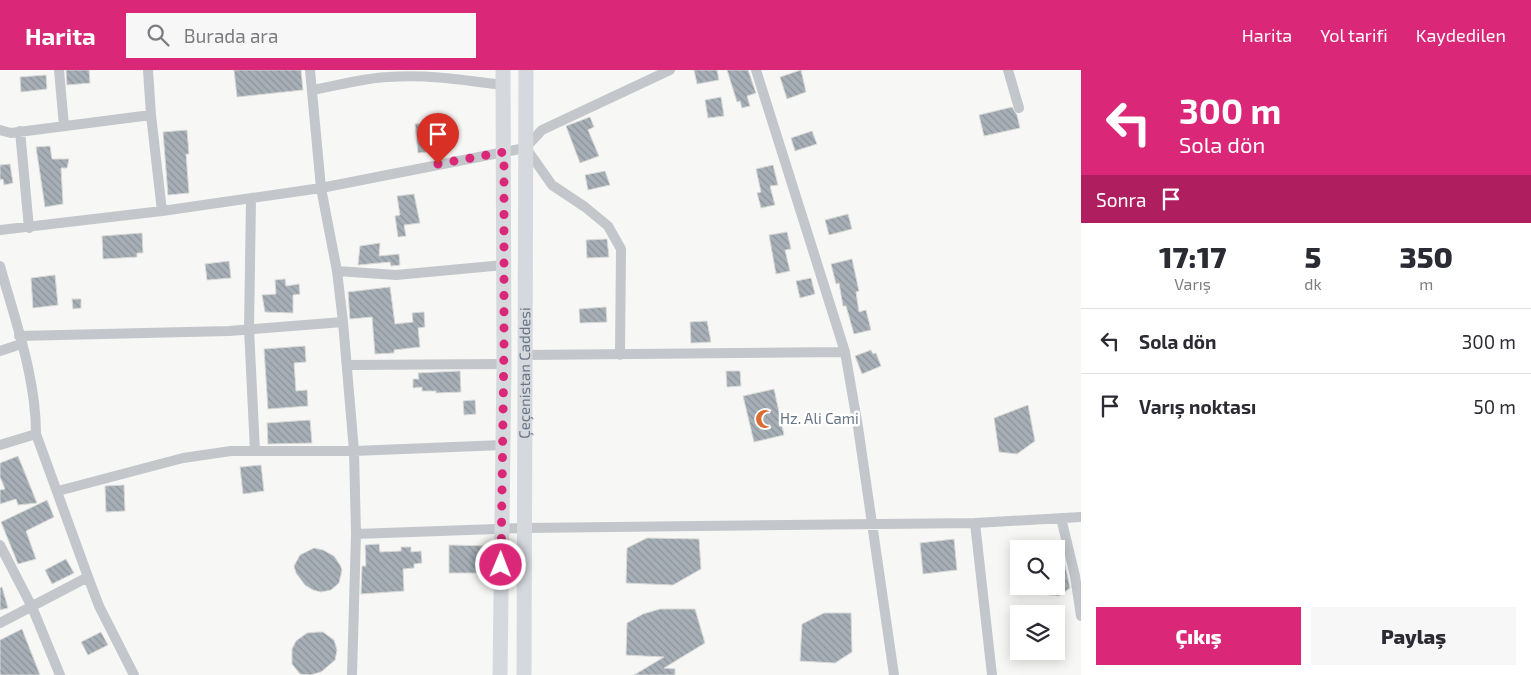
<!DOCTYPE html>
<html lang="tr">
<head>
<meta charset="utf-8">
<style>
	:root { --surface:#fff; --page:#f7f7f7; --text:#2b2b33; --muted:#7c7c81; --line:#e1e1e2; --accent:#db2777 }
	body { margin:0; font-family:"Exo 2",sans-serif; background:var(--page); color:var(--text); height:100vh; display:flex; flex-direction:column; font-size:19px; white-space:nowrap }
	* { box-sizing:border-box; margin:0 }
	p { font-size:16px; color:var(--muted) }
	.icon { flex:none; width:28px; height:28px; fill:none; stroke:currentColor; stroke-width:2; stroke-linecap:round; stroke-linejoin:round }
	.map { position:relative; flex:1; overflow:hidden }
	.side { display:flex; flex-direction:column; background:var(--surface); width:450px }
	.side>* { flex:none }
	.top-card { background:#db2777; color:#fff; overflow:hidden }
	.tools { position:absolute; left:1010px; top:470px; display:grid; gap:10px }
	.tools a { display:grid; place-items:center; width:55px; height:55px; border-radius:0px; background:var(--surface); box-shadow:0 2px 12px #0003; font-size:25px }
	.pin { position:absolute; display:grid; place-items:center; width:42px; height:42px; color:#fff; margin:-51px -21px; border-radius:50% 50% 50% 0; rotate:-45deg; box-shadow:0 0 5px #0007 }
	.pin .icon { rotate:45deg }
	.me { position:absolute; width:55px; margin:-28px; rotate:1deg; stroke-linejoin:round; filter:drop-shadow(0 0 4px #0008) }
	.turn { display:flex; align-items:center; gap:18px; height:105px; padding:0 15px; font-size:22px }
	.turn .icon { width:65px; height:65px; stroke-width:2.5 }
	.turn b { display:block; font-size:35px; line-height:42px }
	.then { display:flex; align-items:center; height:48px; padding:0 15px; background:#0003; gap:10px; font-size:19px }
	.eta { display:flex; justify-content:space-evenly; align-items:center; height:85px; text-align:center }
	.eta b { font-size:30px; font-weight:800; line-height:35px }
	.button { display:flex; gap:10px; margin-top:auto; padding:10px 15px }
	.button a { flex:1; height:58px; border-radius:0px; background:var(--accent); color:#fff; font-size:20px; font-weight:800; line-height:58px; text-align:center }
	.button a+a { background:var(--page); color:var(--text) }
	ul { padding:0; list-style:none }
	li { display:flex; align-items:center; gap:15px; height:65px; padding:0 15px; border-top:1px solid var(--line) }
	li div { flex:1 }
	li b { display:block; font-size:19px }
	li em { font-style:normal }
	header { display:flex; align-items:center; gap:30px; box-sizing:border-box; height:70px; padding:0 25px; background:var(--accent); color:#fff }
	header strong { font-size:24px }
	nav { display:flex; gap:28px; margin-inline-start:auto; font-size:18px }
	.search { width:350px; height:45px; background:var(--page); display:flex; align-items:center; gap:12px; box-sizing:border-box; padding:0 18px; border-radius:0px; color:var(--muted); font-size:19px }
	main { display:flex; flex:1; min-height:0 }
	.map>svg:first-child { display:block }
</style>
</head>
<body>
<header>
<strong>Harita</strong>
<div class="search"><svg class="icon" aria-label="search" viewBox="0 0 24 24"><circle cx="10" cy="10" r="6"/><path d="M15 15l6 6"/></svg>Burada ara</div>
<nav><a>Harita</a><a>Yol tarifi</a><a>Kaydedilen</a></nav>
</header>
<main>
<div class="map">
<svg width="1081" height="605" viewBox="0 0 1081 605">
	<defs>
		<pattern id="building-back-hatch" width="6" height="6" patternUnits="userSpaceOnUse" patternTransform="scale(1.25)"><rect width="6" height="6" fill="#a7afb6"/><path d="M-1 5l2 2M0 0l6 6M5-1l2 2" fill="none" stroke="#8c939a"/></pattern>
	</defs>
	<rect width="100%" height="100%" fill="#f7f7f5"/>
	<!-- building -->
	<path fill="url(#building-back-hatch)" stroke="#d9d9d7" d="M66 0H89L90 13 67 15Z
		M234 0H301L303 20 237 27Z
		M694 0H717L719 10 697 14Z
		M727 0H748L756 23 747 26 750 36 742 38 740 31 737 32Z
		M801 0 806 22 787 29 780 7Z
		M46 5 47 19 21 22 20 7Z
		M721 27 724 46 708 48 705 30Z
		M1012 37 1017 45 1020 58 984 66 979 45Z
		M590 47 594 57 588 60 599 86 580 93 566 56Z
		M436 52 439 81 418 83 415 54Z
		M187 60 189 84H186L189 123 168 125 163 62Z
		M812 61 817 74 795 81 791 68Z
		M50 76 52 89H69L67 98H61L63 134 45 137 36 77Z
		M10 94 13 113 4 115 3 109 0 110V95Z
		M773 95 778 115 770 116 775 135 761 138 757 123 761 122 756 99Z
		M605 101 610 115 588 120 585 105Z
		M414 124 420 153 404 155 406 166 398 167 395 146 400 145 397 126Z
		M848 144 852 159 829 165 825 150Z
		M787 162 791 179 785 180 790 201 776 204 769 165Z
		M142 163 143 183H137V187L103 189 102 166Z
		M607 169 609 187 587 188 586 170Z
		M380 173 379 186 399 184 400 195 391 196 390 192 358 195 360 176Z
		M852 189 859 221 856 222 859 242 866 240 871 260 854 264 846 236H843L839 213 836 214 831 194Z
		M229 191 231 208 207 210 205 194Z
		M55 205 58 235 33 238 31 208Z
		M811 208 815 224 800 228 796 211Z
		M285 209 286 216 299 214 300 224 293 225V243L265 242 262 225 276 224 275 210Z
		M390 217 395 254 413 252 412 243 424 242 425 257 418 258 420 277 394 280V283L375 284 372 247 350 249 348 222Z
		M72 229H81V238L73 239Z
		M606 237 607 252 580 253 579 239Z
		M707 251 711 272 691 273 690 252Z
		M305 276 306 292 294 293 296 321 307 320 308 336 268 339 264 279Z
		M871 280 873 284 876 283 881 296 862 304 855 286Z
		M460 301 461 322 436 323V321H422V317L413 318V309H419L418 303Z
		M726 301H740L741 316 727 317Z
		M774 319 784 365 754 372 743 326Z
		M475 330 476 344 464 345 463 331Z
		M1028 335 1035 371 1017 384 999 382 994 348Z
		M310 350 312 373 268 374 267 353Z
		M18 386 37 433 18 435 16 429 0 434V420L5 419 0 407V393Z
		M261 395 264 421 243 424 240 397Z
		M124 415 125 441 106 442 105 416Z
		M47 430 54 447 26 461 36 489 18 494 1 452Z
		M647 468 699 469 701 499 673 515 626 513 627 478Z
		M954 469 957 500 923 504 920 473Z
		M379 474 380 482 401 481V477H411V482L421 481 422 493 414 494V498L403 499 404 521 361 524 362 496H366L365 475Z
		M449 475 492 476 491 503H449Z
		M314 478 323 480 334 486 340 495 342 500 339 513 331 520 321 522 313 520 305 515 296 503 294 496 300 485Z
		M66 489 74 503 52 514 45 500Z
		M1056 494 1065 495 1070 518 1059 526 1033 523V516H1056Z
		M2 517 8 538 0 540V518Z
		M660 539H695L705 573 664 598 675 599V605H634L664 587 626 585 627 553 643 544Z
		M824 543H851L852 582 835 593 800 591 802 554Z
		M22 559 40 605H0V570Z
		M101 562 108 575 88 585 81 572Z
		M318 562H323L334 570 337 580 335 590 321 602 310 605 300 604 292 594V579L296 571 307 563Z"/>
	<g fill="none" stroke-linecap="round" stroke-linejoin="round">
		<!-- street -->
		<path stroke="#c3c6ca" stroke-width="10" d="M59 0 64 56
			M148 0 151 45 162 141
			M310 0 321 118 337 201 343 252 354 381 356 464 352 605
			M756 0 845 282 858 357 894 605
			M1008 0 1019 38
			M312 20C337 16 363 8 388 7 427 4 464 10 503 15
			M0 60 11 63 151 45
			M20 61 29 158
			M526 78 552 115 585 137 608 156 621 179 620 285
			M251 128 249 259 255 381
			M0 160 162 141 321 118 525 78 542 60 670 0
			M0 196C15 250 36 307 36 364L88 507 0 553
			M337 201 396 205 504 195
			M19 266 229 261 343 252
			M0 281 21 274
			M526 285 845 282
			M347 295 504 294
			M0 375 36 364
			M58 421 183 388 231 381H354L503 375
			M1061 448 1075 506 1081 546
			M975 453 1081 447
			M356 464 525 458 975 453 992 605
			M0 475 32 537 60 605
			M88 507 99 536 134 605"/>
		<!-- secondary -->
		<g stroke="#d5d8dd" stroke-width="15">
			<path d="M500 605 504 294 503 0"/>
			<path id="s1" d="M524 605 526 0"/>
		</g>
	</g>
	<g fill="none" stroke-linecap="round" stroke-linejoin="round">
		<!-- route -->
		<path stroke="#db2777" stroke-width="9" stroke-dasharray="0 16.2" d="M438 94 504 82V274L501 495"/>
	</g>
	<!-- icons -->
	<defs>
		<g id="mosque-bare" transform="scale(1.5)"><path d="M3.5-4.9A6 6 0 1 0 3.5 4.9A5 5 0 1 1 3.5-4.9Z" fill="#dd6a2f" stroke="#fff" stroke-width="2.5" paint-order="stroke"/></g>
	</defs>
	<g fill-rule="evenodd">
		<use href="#mosque-bare" x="765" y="349"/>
	</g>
	<g text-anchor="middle" stroke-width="5" stroke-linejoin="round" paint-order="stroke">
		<!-- street labels -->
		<g font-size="15" fill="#677585" stroke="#fff">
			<text dy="5" stroke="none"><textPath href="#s1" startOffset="302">Çeçenistan Caddesi</textPath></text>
		</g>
		<!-- poi labels -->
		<g font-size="15" fill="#677585" stroke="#fff" text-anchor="start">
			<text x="780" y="354">Hz. Ali Cami</text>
		</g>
	</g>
</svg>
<div class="tools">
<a><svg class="icon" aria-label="search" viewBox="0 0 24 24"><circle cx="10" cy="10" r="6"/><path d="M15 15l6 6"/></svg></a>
<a><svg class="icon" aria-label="layers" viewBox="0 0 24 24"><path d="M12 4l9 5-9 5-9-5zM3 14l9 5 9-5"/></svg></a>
</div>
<div class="pin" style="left:438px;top:94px;background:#d93025"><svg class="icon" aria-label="arrive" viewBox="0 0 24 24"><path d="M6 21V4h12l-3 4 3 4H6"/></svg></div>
<svg class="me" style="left:501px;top:495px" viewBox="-20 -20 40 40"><circle r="17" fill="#db2777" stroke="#fff" stroke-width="3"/><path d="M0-11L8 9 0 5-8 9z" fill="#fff"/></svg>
</div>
<section class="side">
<div class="top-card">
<div class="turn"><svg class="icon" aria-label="left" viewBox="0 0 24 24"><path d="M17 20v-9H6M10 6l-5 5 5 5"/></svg><div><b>300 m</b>Sola dön</div></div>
<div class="then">Sonra<svg class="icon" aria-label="arrive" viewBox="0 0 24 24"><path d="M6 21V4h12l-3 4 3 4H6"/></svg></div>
</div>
<div class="eta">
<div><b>17:17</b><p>Varış</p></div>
<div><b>5</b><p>dk</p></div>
<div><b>350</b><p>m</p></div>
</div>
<ul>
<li><svg class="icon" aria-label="left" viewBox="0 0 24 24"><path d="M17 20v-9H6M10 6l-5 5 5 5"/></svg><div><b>Sola dön</b></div><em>300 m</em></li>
<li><svg class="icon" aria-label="arrive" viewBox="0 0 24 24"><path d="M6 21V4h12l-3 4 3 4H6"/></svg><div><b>Varış noktası</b></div><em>50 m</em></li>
</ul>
<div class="button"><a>Çıkış</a><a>Paylaş</a></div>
</section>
</main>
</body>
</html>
